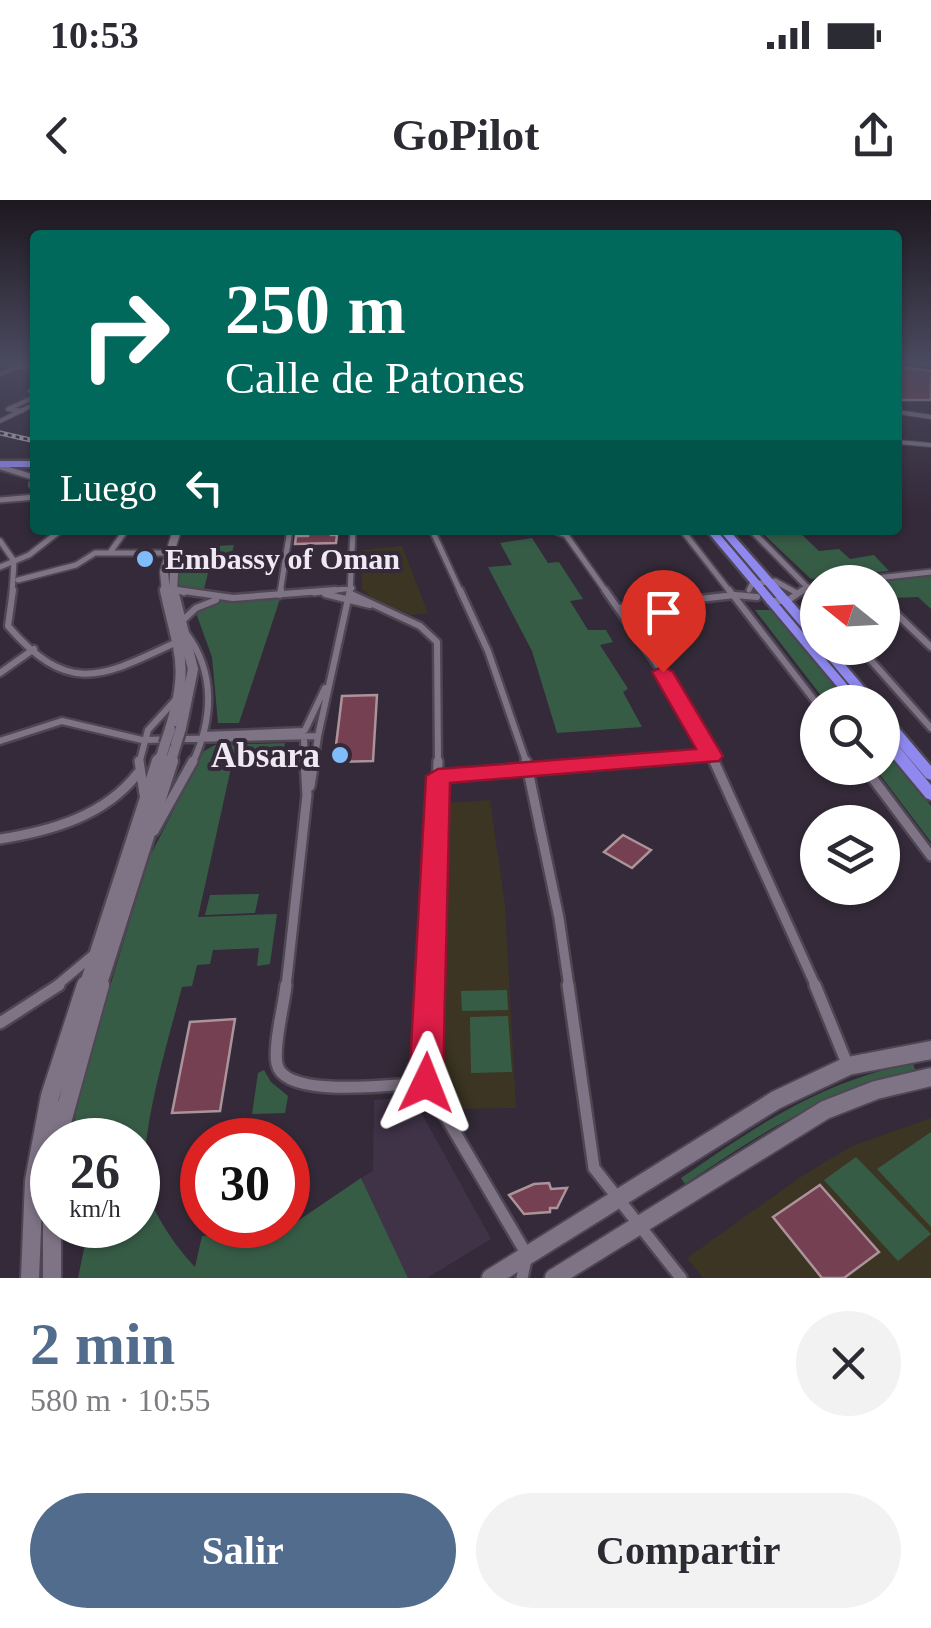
<!DOCTYPE html>
<html lang="es">
<head>
<meta charset="utf-8">
<style>
	:root { --surface:#fff; --page:#f2f2f3; --text:#2b2b33; --muted:#7c7c81; --accent:#526c8d }
	body { margin:0; font-family:Georgia,serif; background:var(--page); color:var(--text); height:100vh; display:flex; flex-direction:column; font-size:38px; white-space:nowrap }
	* { box-sizing:border-box; margin:0 }
	p { font-size:32px; color:var(--muted) }
	.icon { flex:none; width:55px; height:55px; fill:none; stroke:currentColor; stroke-width:2; stroke-linecap:round; stroke-linejoin:round }
	.map { position:relative; height:1078px; overflow:hidden }
	.panel { display:flex; flex-direction:column; background:var(--surface); flex:1 }
	.panel>* { flex:none }
	.banner { position:absolute; left:30px; top:30px; width:872px; height:305px; border-radius:10px; box-shadow:0 2px 8px #0004; background:#00695c; color:#fff; overflow:hidden }
	.needle { width:65px; rotate:288deg }
	.controls { position:absolute; left:800px; top:365px; display:grid; gap:20px }
	.controls a { display:grid; place-items:center; width:100px; height:100px; border-radius:50%; background:var(--surface); box-shadow:0 2px 8px #0004; font-size:50px }
	.speed { position:absolute; left:30px; top:918px; display:flex; gap:20px; font-size:50px; font-weight:700; text-align:center }
	.speed>* { display:grid; place-content:center; width:130px; height:130px; border-radius:50%; background:var(--surface); box-shadow:0 2px 8px #0004; line-height:1 }
	.speed small { font-size:25px; font-weight:400 }
	.speed .limit { border:15px solid #d22; background:#fff; color:#111 }
	.pin { position:absolute; display:grid; place-items:center; width:85px; height:85px; color:#fff; margin:-102px -42px; border-radius:50% 50% 50% 0; rotate:-45deg; box-shadow:0 0 10px #0007 }
	.pin .icon { rotate:45deg }
	.me { position:absolute; width:110px; margin:-55px; rotate:2deg; stroke-linejoin:round; filter:drop-shadow(0 0 8px #0008) }
	.turn { display:flex; align-items:center; gap:35px; height:210px; padding:0 30px; font-size:45px }
	.turn .icon { width:130px; height:130px; stroke-width:2.5 }
	.turn b { display:block; font-size:70px; line-height:85px }
	.then { display:flex; align-items:center; height:95px; padding:0 30px; background:#0003; gap:20px; font-size:38px }
	.round { display:grid; place-items:center; flex:none; width:105px; height:105px; border-radius:52px; background:var(--page) }
	.headline { display:flex; align-items:center; justify-content:space-between; height:170px; padding:0 30px }
	h1 { font-size:60px; font-weight:600; line-height:75px; color:var(--accent) }
	.cta { display:flex; gap:20px; margin-top:auto; padding:20px 30px }
	.cta a { flex:1; height:115px; border-radius:60px; background:var(--accent); color:#fff; font-size:40px; font-weight:600; line-height:115px; text-align:center }
	.cta a+a { background:var(--page); color:var(--text) }
	.status { display:flex; justify-content:space-between; align-items:center; height:70px; padding:0 50px; background:var(--surface); direction:ltr }
	.status svg { height:28px; fill:currentColor }
	header { display:flex; justify-content:space-between; align-items:center; height:130px; padding:0 30px; background:var(--surface); font-size:45px; font-weight:600 }
	.map>svg:first-child { display:block }
</style>
</head>
<body>
<div class="status"><b>10:53</b><svg viewBox="0 0 49 12"><path d="M0 12V9h3v3zM5 12V6h3v6zM10 12V3h3v9zM15 12V0h3v12zM26 1h20v11H26zM47 4h2v5h-2z"/></svg></div>
<header><svg class="icon" aria-label="back" viewBox="0 0 24 24"><path d="M15 5l-7 7 7 7"/></svg>GoPilot<svg class="icon" aria-label="share" viewBox="0 0 24 24"><path d="M12 15V3M7 8l5-5 5 5M5 13v7h14v-7"/></svg></header>
<div class="map">
<svg width="931" height="1078" viewBox="0 0 931 1078">
	<rect width="100%" height="100%" fill="#342a39"/>
	<!-- built -->
	<path fill="#403348" d="M399 898 417 905 491 1039 427 1078H408L361 978 373 971 374 900Z"/>
	<!-- education -->
	<path fill="#3c3524" d="M402 346 428 413 411 415 374 400 362 389V350Z
		M490 600 505 705 516 908 459 909 445 865 446 603Z
		M931 918V1078H703L687 1058 802 976 852 946Z"/>
	<!-- green -->
	<path fill="#375c46" d="M759 330H797L819 351 839 349 850 359 874 355 889 371 811 379Z
		M532 338 548 363 559 362 583 399 570 401 588 430H606L613 442 600 445 625 484 628 489 623 492 642 527 557 533 532 451 488 367 512 365 500 343Z
		M234 345 230 360 211 361 203 393 184 391 177 383 175 369 186 356 214 355 217 346Z
		M931 376V409L918 397 892 398 883 390 882 382H877Z
		M280 399 239 523H218L212 457 196 413 221 402Z
		M755 410H776L849 502H826Z
		M285 543 282 557 233 559 198 717 277 714 270 764 257 766 259 748 213 750 210 764 197 765 192 786 182 787C170 835 136 942 147 987 152 1014 177 1048 195 1067L202 1036 280 1033 361 978 408 1078H78L89 1025H138V940H71L81 882 149 658 204 551 215 545Z
		M883 545 931 606V642L875 568H882Z
		M259 694 255 713 205 715 210 695Z
		M507 790 508 810 462 811 461 791Z
		M508 816 512 872 471 873 470 817Z
		M913 863 915 870C825 892 761 933 685 984L681 978C758 925 820 882 913 863Z
		M264 870 271 882 288 896 285 913 252 914 258 873Z
		M931 932V1027L877 969Z
		M856 957 931 1034 898 1061 824 980Z"/>
	<!-- building -->
	<path fill="#754052" stroke="#ac939a" stroke-width="2.5" d="M898 166 931 171V200H898Z
		M309 330H331V335H337L336 343 295 344 296 336H308Z
		M377 495 373 561 334 562 342 496Z
		M623 635 651 650 632 668 604 652Z
		M235 819 220 911 172 913 190 822Z
		M549 983 551 989 567 988 557 1008H550V1012L524 1014 509 995 534 984Z
		M820 985 879 1052 844 1078H822L773 1017Z"/>
	<g fill="none" stroke-linecap="round" stroke-linejoin="round">
		<!-- street-far4 casing -->
		<g stroke="#4e4653" stroke-width="6">
			<path id="street-far4" d="M900 161 931 165
				M0 174 18 167H35
				M35 188 30 191H35
				M22 211 8 209 35 197
				M898 212 931 217
				M0 221 35 204
				M898 242 931 245"/>
		</g>
		<!-- street-far3 casing -->
		<g stroke="#4e4653" stroke-width="9">
			<path id="street-far3" d="M0 267 33 277 32 285
				M0 300 35 297
				M432 330 461 393
				M553 330 566 335 607 393
				M682 330 731 393
				M751 330 813 393
				M0 341 14 361 12 393
				M111 351 126 330
				M0 367 29 355 61 330
				M18 380 76 365 95 353H167
				M841 382 931 372
				M174 389 184 393
				M749 390 752 384 775 381 795 392
				M280 393 290 330
				M314 393 352 388
				M350 393 353 330
				M799 393 808 387"/>
		</g>
		<!-- street-far2 casing -->
		<g stroke="#4e4653" stroke-width="11">
			<path id="street-far2" d="M13 390 8 426C71 499 105 475 179 441
				M177 390 233 398 335 390
				M460 390 488 451 527 564
				M605 390 663 473 715 564
				M729 390 818 505
				M811 390 818 399
				M325 394 370 405
				M351 394 420 426 437 442 438 564
				M280 395 281 390
				M882 400 931 447
				M769 401H787L803 390
				M618 408 735 395 757 397
				M182 421 196 408 216 400
				M186 433C216 473 213 520 192 564
				M860 448 931 528
				M0 473 34 449
				M305 530 325 488
				M203 535 303 531
				M304 538 305 564
				M0 541 62 521 142 540 318 536 350 390
				M139 564 148 530 179 496
				M314 564 318 536
				M599 564 711 555"/>
		</g>
		<!-- street-far1 casing -->
		<g stroke="#4e4653" stroke-width="14">
			<path id="street-far1" d="M139 561 145 600
				M526 561 559 718 569 787
				M714 561 816 787
				M865 568 931 656
				M438 576 631 561
				M310 586 314 561
				M154 631 193 561
				M0 639C51 631 105 616 138 573
				M55 787 92 756
				M286 787 307 595 305 561
				M430 787 438 561"/>
		</g>
		<!-- street casing -->
		<g stroke="#4e4653" stroke-width="16">
			<path id="street" d="M286 785C284 805 273 846 277 864 284 900 396 884 426 883
				M430 785 426 883 527 1055 522 1078
				M568 785 594 968 681 1078
				M815 785 848 866
				M0 823 59 785"/>
		</g>
		<!-- secondary-far3 casing -->
		<g stroke="#4e4653" stroke-width="11">
			<path id="secondary-far3" d="M166 393 164 372 177 330
				M173 393 175 353"/>
		</g>
		<!-- secondary-far2 casing -->
		<g stroke="#4e4653" stroke-width="15">
			<path id="secondary-far2" d="M165 390C178 452 190 464 170 529
				M173 390 193 469 181 528
				M159 564 165 544
				M170 564 176 544"/>
		</g>
		<!-- secondary-far1 casing -->
		<g stroke="#4e4653" stroke-width="19">
			<path id="secondary-far1" d="M86 787 159 561
				M99 787 171 561"/>
		</g>
		<!-- secondary casing -->
		<g stroke="#4e4653" stroke-width="22">
			<path id="secondary" d="M57 940 100 785
				M52 977V1078
				M30 1078 34 981 50 896 86 785
				M491 1078 776 900 848 866 931 850
				M554 1078 825 910 876 890 931 877"/>
		</g>
		<!-- highway casing -->
		<g stroke="#4e4653" stroke-width="5">
			<path id="highway" d="M0 261H35V267H0Z
				M706 330H716L862 502H850Z
				M719 330H729L818 431V442H814Z
				M819 448H831L877 502H864Z
				M882 513 887 514 931 566V580L926 578 882 526Z
				M882 531 887 532 931 585V600L926 598 882 545Z"/>
		</g>
		<!-- street-far4 -->
		<use href="#street-far4" stroke="#7f7486" stroke-width="4"/>
		<!-- street-far3 -->
		<use href="#street-far3" stroke="#7f7486" stroke-width="5"/>
		<!-- street-far2 -->
		<use href="#street-far2" stroke="#7f7486" stroke-width="6"/>
		<!-- street-far1 -->
		<use href="#street-far1" stroke="#7f7486" stroke-width="9"/>
		<!-- street -->
		<use href="#street" stroke="#7f7486" stroke-width="11"/>
		<!-- secondary-far3 -->
		<use href="#secondary-far3" stroke="#7f7486" stroke-width="8"/>
		<!-- secondary-far2 -->
		<use href="#secondary-far2" stroke="#7f7486" stroke-width="10"/>
		<!-- secondary-far1 -->
		<use href="#secondary-far1" stroke="#7f7486" stroke-width="14"/>
		<!-- secondary -->
		<use href="#secondary" stroke="#7f7486" stroke-width="18"/>
		<!-- highway -->
		<use href="#highway" fill="#8f89ef" fill-rule="evenodd"/>
		<!-- rail casing -->
		<g stroke="#beb7c2" stroke-width="5">
			<path id="rail" d="M0 233 35 241"/>
		</g>
		<!-- rail -->
		<use href="#rail" stroke="#342a39" stroke-width="2.5" stroke-dasharray="4" stroke-linecap="butt"/>
		<!-- secondary-bridge casing -->
		<g stroke="#4e4653" stroke-width="15" stroke-linecap="butt">
			<path id="secondary-bridge" d="M165 544 170 529
				M176 544 181 528"/>
		</g>
		<!-- secondary-bridge -->
		<use href="#secondary-bridge" stroke="#7f7486" stroke-width="10"/>
	</g>
	<!-- sky -->
	<linearGradient id="sky" x2="0" y2="1"><stop stop-color="#1d171f"/><stop offset="0.52" stop-color="#4a4a5f"/><stop offset="1" stop-color="#4a4a5f" stop-opacity="0"/></linearGradient>
	<rect width="931" height="312" fill="url(#sky)"/>
	<!-- route -->
	<path fill="#e11d48" stroke="#92132f" stroke-width="2.5" d="M663 466 673 472 723 556 719 561 450 583 443 883 438 893 426 898 414 893 409 883 426 576 438 569 696 549 652 472Z"/>
	<!-- markers -->
	<g fill="#81bcfa" stroke="#342a39" stroke-width="4">
		<circle cx="145" cy="359" r="10"/>
		<circle cx="340" cy="555" r="10"/>
	</g>
	<g text-anchor="middle" stroke-width="8" stroke-linejoin="round" paint-order="stroke">
		<!-- far-poi labels -->
		<g font-size="30" font-weight="bold" fill="#efe9f3" stroke="#342a39" text-anchor="start">
			<text x="165" y="369">Embassy of Oman</text>
		</g>
		<!-- poi labels -->
		<g font-size="35" font-weight="bold" fill="#efe9f3" stroke="#342a39" text-anchor="end">
			<text x="320" y="567">Absara</text>
		</g>
	</g>
</svg>
<div class="controls">
<a><svg class="needle" viewBox="-14 -14 28 28"><path d="M0-13l5 13h-10z" fill="#e53935"/><path d="M0 13l5-13h-10z" fill="#7c7c81"/></svg></a>
<a><svg class="icon" aria-label="search" viewBox="0 0 24 24"><circle cx="10" cy="10" r="6"/><path d="M15 15l6 6"/></svg></a>
<a><svg class="icon" aria-label="layers" viewBox="0 0 24 24"><path d="M12 4l9 5-9 5-9-5zM3 14l9 5 9-5"/></svg></a>
</div>
<div class="speed"><div>26<small>km/h</small></div><div class="limit">30</div></div>
<div class="pin" style="left:663px;top:472px;background:#d93025"><svg class="icon" aria-label="arrive" viewBox="0 0 24 24"><path d="M6 21V4h12l-3 4 3 4H6"/></svg></div>
<svg class="me" style="left:426px;top:883px" viewBox="-20 -20 40 40"><path d="M0-17L14 15 0 8-14 15z" fill="#e11d48" stroke="#fff" stroke-width="4"/></svg>
<div class="banner">
<div class="turn"><svg class="icon" aria-label="right" viewBox="0 0 24 24"><path d="M7 20v-9h11M14 6l5 5-5 5"/></svg><div><b>250 m</b>Calle de Patones</div></div>
<div class="then">Luego<svg class="icon" aria-label="left" viewBox="0 0 24 24"><path d="M17 20v-9H6M10 6l-5 5 5 5"/></svg></div>
</div>
</div>
<section class="panel">
<div class="headline"><div><h1>2 min</h1><p>580 m · 10:55</p></div><a class="round"><svg class="icon" aria-label="close" viewBox="0 0 24 24"><path d="M6 6l12 12M18 6L6 18"/></svg></a></div>
<div class="cta"><a>Salir</a><a>Compartir</a></div>
</section>
</body>
</html>
